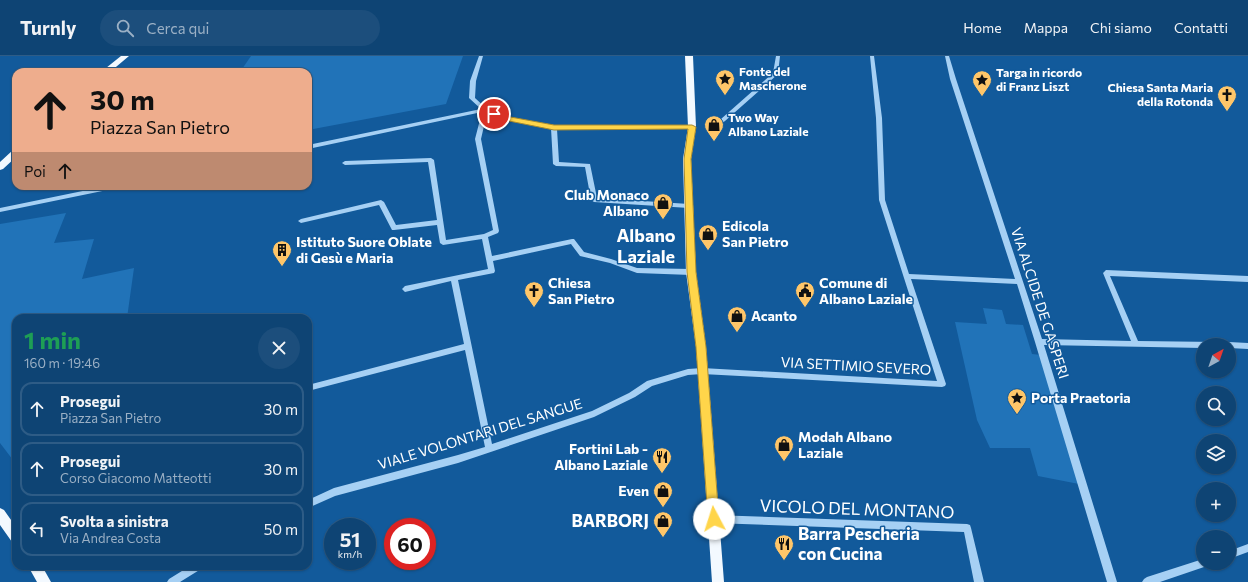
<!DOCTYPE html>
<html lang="it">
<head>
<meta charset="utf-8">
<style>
	:root { --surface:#0e4474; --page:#1c4e7c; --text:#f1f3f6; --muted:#9bb0c5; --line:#2e5c86 }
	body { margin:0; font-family:Commissioner,sans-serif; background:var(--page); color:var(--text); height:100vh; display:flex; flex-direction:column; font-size:15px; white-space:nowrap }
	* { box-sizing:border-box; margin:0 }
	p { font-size:13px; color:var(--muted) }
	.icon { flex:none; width:22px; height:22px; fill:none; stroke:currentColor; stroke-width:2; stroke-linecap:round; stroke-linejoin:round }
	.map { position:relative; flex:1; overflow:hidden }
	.drawer { position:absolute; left:12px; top:258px; width:300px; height:256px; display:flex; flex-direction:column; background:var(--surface); border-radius:12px; box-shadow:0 1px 3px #0004,0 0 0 1px var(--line) }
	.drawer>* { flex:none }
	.banner { position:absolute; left:12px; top:12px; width:300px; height:122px; border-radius:12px; box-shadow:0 1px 3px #0004,0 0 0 1px var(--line); background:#eead8d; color:#111; overflow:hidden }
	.needle { width:26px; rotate:40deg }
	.buttons { position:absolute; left:1196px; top:282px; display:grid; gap:8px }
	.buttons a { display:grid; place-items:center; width:40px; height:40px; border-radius:50%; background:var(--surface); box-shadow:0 1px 3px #0004,0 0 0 1px var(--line); font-size:20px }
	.speed { position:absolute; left:324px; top:462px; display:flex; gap:8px; font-size:20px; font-weight:700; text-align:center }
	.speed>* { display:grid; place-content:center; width:52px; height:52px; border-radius:50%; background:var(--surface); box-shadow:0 1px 3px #0004,0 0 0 1px var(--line); line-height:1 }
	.speed small { font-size:10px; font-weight:400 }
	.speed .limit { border:6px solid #d22; background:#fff; color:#111 }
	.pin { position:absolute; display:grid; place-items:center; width:34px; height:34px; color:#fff; margin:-17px; border:2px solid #fff; border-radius:50%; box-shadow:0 1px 4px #0007 }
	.me { position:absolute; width:44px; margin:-22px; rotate:355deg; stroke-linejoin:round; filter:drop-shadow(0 0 3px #0008) }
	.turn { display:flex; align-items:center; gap:14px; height:84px; padding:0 12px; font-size:18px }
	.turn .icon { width:52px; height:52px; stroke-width:2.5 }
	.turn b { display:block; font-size:28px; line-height:34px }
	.then { display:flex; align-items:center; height:38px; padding:0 12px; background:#0003; gap:8px; font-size:15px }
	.round { display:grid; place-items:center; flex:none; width:42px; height:42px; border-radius:21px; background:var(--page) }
	.summary { display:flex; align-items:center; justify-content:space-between; height:68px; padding:0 12px }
	h1 { font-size:24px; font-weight:700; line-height:30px; color:#1e9e55 }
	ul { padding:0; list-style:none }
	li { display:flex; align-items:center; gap:12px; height:54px; margin:0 8px 6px; padding:0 4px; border:2px solid var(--line); border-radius:12px }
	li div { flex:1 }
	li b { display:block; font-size:15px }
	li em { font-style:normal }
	header { display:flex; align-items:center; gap:24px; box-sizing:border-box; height:56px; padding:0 20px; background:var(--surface); border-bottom:1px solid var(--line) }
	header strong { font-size:19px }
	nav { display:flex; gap:22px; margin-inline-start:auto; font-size:14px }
	.search { width:280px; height:36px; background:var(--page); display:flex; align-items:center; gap:10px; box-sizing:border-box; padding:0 14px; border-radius:22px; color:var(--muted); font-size:15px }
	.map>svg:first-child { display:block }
</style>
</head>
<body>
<header>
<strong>Turnly</strong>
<div class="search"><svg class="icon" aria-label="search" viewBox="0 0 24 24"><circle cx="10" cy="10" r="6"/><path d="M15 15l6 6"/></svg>Cerca qui</div>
<nav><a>Home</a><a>Mappa</a><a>Chi siamo</a><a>Contatti</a></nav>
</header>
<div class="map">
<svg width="1248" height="526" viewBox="0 0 1248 526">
	<rect width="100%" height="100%" fill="#125a9b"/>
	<!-- green -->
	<path fill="#2173b8" d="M251 0H463L446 48 308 74V16H240Z
		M66 157 54 187 94 183 82 223 134 212 127 262H16V408L0 387V168Z
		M983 252 1002 254 1006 268 1023 269 1032 298 1041 299 1079 428 1038 420 1030 392H990L977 364 955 266 987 268Z"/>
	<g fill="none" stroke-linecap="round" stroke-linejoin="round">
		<!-- minor -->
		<path fill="#a6d0f4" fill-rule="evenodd" d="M479 0H483L476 25 475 42 487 53 505 61 554 69H692L695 71 692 73H557L559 106 590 108 597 142 689 148 692 150 689 152 594 146 591 144 585 111 556 110 553 108 551 72 504 64 487 57 481 83 499 175 498 177 488 181 492 200 572 183H574L584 196 611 203 637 212 691 213 694 216 691 219 637 217 610 207 580 200 571 188 493 205 495 215 494 217 458 224 492 388 592 355 629 337 647 325 688 313 702 312 937 325 879 144 876 62 870 0H874L882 62 885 144 909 218 1015 223 950 23 945 0H949L956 23 1042 283 1131 285 1103 217 1106 214 1248 220V226L1110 220 1138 285 1217 286 1220 287 1221 289H1203V292L1044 289 1117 526H1107L1035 286 1017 228 911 223 946 328 945 330 942 331 702 318 688 319 652 330 635 341 594 361 458 407 335 440 308 452V444L334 432 458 399 485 391 465 294 308 335V329L464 288 451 225 405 236 402 233 405 230 488 213 482 183 443 189 440 187 437 169 394 174H392L379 149 301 167 298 165 301 163 381 144 384 146 396 169 437 164 428 106 345 109 342 107 345 105 431 102 434 104 446 184 484 178 493 174 475 83 482 56 308 93V89L481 53 469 42 470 25Z
			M776 0H780L778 18 725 65 713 73H709V71L721 63 773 17Z
			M107 130H120L117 132 0 156V152Z
			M1229 286 1248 287V293L1229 292V289H1225L1226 287Z
			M713 459 967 468 970 469 971 472 984 526H974L964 476 713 467 710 466 709 463 710 460Z
			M1248 488V496L1229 503V495Z
			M1203 503V507H1208L1207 510 1160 526H1142L1144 523 1147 521Z
			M190 510H202L201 513 180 526H167L169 523Z"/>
		<!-- major -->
		<path fill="#f3f9ff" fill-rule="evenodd" d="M121 0H129L110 16H101Z
			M685 0H693L696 71 691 103 696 216 706 291 724 526H712L696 291 686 216 683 103 688 71Z
			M16 93V101L3 113 0 114V106L13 94Z
			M0 452 4 454 16 471V488L12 486 0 469Z
			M28 510H42L51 526H37Z"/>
	</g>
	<!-- route -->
	<path fill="#ffd54a" stroke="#a68a30" d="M494 56 505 60 554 69H692L696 71 691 103 696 216 706 291 719 463 717 467 714 468 710 467 708 463 696 291 687 216 684 103 688 73 554 74 504 64 491 58Z"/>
	<!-- icons -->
	<defs>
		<g id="sight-pin" transform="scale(1)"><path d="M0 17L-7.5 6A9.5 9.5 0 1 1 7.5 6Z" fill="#ffc669" stroke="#125a9b"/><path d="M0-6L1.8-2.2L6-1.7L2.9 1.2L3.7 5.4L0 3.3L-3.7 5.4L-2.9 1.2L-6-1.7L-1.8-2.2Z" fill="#111"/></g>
		<g id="church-pin" transform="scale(1)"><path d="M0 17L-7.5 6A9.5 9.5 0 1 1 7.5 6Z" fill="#ffc669" stroke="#125a9b"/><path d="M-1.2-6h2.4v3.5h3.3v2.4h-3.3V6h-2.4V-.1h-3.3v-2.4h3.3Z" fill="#111"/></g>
		<g id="shop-pin" transform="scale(1)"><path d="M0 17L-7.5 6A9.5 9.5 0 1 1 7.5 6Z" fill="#ffc669" stroke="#125a9b"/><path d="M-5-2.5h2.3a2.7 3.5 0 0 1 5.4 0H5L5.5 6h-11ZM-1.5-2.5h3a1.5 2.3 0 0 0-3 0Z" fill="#111"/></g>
		<g id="building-pin" transform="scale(1)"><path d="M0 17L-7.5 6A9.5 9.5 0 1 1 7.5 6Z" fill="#ffc669" stroke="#125a9b"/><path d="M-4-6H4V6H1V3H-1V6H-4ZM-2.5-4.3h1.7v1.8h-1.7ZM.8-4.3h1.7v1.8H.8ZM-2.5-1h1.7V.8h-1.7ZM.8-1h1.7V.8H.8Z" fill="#111"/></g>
		<g id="civic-pin" transform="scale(1)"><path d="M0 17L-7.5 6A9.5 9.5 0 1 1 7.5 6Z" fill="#ffc669" stroke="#125a9b"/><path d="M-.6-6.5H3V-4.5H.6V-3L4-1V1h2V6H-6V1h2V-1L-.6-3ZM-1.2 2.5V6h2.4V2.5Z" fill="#111"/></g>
		<g id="restaurant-pin" transform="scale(1)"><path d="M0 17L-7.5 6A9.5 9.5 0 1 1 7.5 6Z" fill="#ffc669" stroke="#125a9b"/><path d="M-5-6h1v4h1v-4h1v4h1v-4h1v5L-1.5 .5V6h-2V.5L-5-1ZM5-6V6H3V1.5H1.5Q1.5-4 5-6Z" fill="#111"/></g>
	</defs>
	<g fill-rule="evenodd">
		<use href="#sight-pin" x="725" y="23"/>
		<use href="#sight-pin" x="982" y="24"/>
		<use href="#church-pin" x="1227" y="39"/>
		<use href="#shop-pin" x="714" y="69"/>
		<use href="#shop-pin" x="663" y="147"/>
		<use href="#shop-pin" x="708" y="178"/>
		<use href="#building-pin" x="282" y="194"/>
		<use href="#church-pin" x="534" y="235"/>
		<use href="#civic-pin" x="805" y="235"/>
		<use href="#shop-pin" x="737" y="260"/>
		<use href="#sight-pin" x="1017" y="342"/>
		<use href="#shop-pin" x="784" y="389"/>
		<use href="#restaurant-pin" x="662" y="401"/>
		<use href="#shop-pin" x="663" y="435"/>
		<use href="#shop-pin" x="663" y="465"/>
		<use href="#restaurant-pin" x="784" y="488"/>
	</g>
	<g text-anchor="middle" stroke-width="3" stroke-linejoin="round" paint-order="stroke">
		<!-- far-poi labels -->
		<g font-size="12" font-weight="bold" fill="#fff" stroke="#125a9b" text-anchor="start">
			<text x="739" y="20">Fonte del<tspan x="739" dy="14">Mascherone</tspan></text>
			<text x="996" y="21">Targa in ricordo<tspan x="996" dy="14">di Franz Liszt</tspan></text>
			<text x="1213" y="36" text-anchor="end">Chiesa Santa Maria<tspan x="1213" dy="14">della Rotonda</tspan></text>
			<text x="728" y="66">Two Way<tspan x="728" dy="14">Albano Laziale</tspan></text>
		</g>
		<!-- poi labels -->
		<g font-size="14" font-weight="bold" fill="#fff" stroke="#125a9b" text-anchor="start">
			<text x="649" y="144" text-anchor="end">Club Monaco<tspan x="649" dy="16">Albano</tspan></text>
			<text x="722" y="175">Edicola<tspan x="722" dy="16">San Pietro</tspan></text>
			<text x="296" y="191">Istituto Suore Oblate<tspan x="296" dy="16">di Gesù e Maria</tspan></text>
			<text x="548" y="232">Chiesa<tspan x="548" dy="16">San Pietro</tspan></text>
			<text x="819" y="232">Comune di<tspan x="819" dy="16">Albano Laziale</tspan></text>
			<text x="751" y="265">Acanto</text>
			<text x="1031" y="347">Porta Praetoria</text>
			<text x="798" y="386">Modah Albano<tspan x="798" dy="16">Laziale</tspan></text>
			<text x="648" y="398" text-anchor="end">Fortini Lab -<tspan x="648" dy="16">Albano Laziale</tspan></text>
			<text x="649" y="440" text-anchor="end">Even</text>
		</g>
		<!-- street labels -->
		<g font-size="14" fill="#fff" stroke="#125a9b">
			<text transform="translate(1040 247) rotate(72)" y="5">VIA ALCIDE DE GASPERI</text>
			<text transform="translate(856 310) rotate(3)" y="5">VIA SETTIMIO SEVERO</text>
			<text transform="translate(480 378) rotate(-17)" y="5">VIALE VOLONTARI DEL SANGUE</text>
		</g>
		<!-- near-street labels -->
		<g font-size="17" fill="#fff" stroke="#125a9b">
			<text transform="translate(857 453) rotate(2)" y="6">VICOLO DEL MONTANO</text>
		</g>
		<!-- near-poi labels -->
		<g font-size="17" font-weight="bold" fill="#fff" stroke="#125a9b" text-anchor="end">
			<text x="649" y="471">BARBORJ</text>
			<text x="798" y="484" text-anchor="start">Barra Pescheria<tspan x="798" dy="20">con Cucina</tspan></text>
		</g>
		<!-- district labels -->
		<g font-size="18" font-weight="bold" fill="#fff" stroke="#125a9b">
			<text x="646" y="186">Albano<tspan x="646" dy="21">Laziale</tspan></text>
		</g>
	</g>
</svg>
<div class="buttons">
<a><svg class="needle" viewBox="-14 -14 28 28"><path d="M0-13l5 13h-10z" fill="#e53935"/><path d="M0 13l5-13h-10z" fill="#9bb0c5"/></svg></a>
<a><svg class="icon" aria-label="search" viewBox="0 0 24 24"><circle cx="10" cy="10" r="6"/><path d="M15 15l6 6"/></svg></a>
<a><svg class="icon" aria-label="layers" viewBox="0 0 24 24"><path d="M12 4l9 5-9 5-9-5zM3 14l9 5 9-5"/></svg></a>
<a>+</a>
<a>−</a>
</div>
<div class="speed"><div>51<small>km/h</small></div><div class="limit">60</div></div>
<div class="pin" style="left:494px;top:58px;background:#d93025"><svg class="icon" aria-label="arrive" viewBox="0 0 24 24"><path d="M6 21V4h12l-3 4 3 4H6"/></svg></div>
<svg class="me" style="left:714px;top:463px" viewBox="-20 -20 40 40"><circle r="19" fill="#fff"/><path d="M0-13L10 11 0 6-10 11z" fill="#ffd54a"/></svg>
<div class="banner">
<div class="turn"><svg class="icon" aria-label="ahead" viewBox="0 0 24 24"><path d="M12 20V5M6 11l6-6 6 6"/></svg><div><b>30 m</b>Piazza San Pietro</div></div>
<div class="then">Poi<svg class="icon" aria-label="ahead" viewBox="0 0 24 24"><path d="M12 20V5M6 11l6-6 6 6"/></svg></div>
</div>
<section class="drawer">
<div class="summary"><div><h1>1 min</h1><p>160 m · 19:46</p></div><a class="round"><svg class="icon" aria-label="close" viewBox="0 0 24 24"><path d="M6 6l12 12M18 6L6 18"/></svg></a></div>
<ul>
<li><svg class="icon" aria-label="ahead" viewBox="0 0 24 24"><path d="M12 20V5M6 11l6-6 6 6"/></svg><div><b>Prosegui</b><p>Piazza San Pietro</p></div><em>30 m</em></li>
<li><svg class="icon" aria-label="ahead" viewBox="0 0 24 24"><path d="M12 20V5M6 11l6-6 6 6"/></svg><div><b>Prosegui</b><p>Corso Giacomo Matteotti</p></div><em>30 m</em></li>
<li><svg class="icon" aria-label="left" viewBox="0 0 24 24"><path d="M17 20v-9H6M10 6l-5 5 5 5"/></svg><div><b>Svolta a sinistra</b><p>Via Andrea Costa</p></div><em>50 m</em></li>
</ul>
</section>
</div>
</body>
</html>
